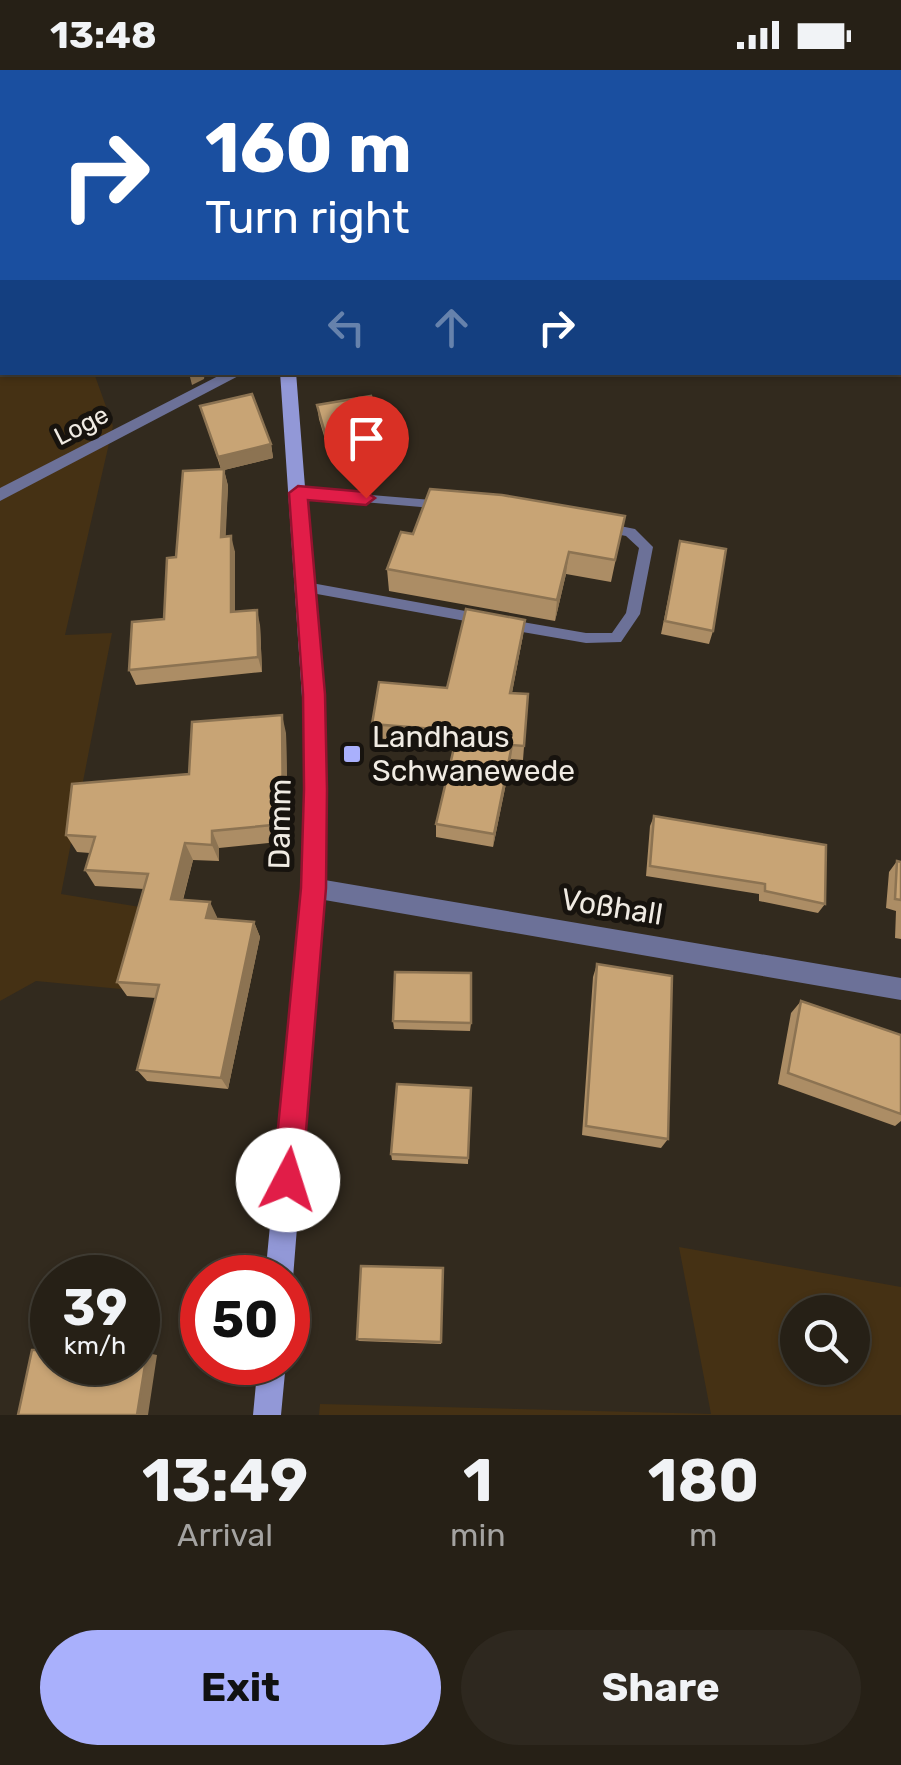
<!DOCTYPE html>
<html lang="en">
<head>
<meta charset="utf-8">
<style>
	:root { --surface:#262016; --page:#2e281f; --text:#f1f3f6; --muted:#a4a3a1; --line:#423e35; --accent:#a9b0fc }
	body { margin:0; font-family:Rubik,sans-serif; background:var(--page); color:var(--text); height:100vh; display:flex; flex-direction:column; font-size:38px; white-space:nowrap }
	* { box-sizing:border-box; margin:0 }
	p { font-size:32px; color:var(--muted) }
	.icon { flex:none; width:55px; height:55px; fill:none; stroke:currentColor; stroke-width:2; stroke-linecap:round; stroke-linejoin:round }
	.map { position:relative; height:1345px; overflow:hidden }
	.drawer { display:flex; flex-direction:column; background:var(--surface); flex:1 }
	.drawer>* { flex:none }
	.banner { position:absolute; left:0px; top:0px; width:902px; height:305px; box-shadow:0 2px 8px #0004,0 0 0 2px var(--line); background:#1a4fa0; color:#fff; overflow:hidden }
	.controls { position:absolute; left:780px; top:1225px; display:grid; gap:20px }
	.controls a { display:grid; place-items:center; width:90px; height:90px; border-radius:50%; background:var(--surface); box-shadow:0 2px 8px #0004,0 0 0 2px var(--line); font-size:50px }
	.speed { position:absolute; left:30px; top:1185px; display:flex; gap:20px; font-size:50px; font-weight:700; text-align:center }
	.speed>* { display:grid; place-content:center; width:130px; height:130px; border-radius:50%; background:var(--surface); box-shadow:0 2px 8px #0004,0 0 0 2px var(--line); line-height:1 }
	.speed small { font-size:25px; font-weight:400 }
	.speed .limit { border:15px solid #d22; background:#fff; color:#111 }
	.pin { position:absolute; display:grid; place-items:center; width:85px; height:85px; color:#fff; margin:-102px -42px; border-radius:50% 50% 50% 0; rotate:-45deg; box-shadow:0 0 10px #0007 }
	.pin .icon { rotate:45deg }
	.me { position:absolute; width:110px; margin:-55px; rotate:5deg; stroke-linejoin:round; filter:drop-shadow(0 0 8px #0008) }
	.turn { display:flex; align-items:center; gap:35px; height:210px; padding:0 40px; font-size:45px }
	.turn .icon { width:130px; height:130px; stroke-width:2.5 }
	.turn b { display:block; font-size:70px; line-height:85px }
	.lanes { display:flex; align-items:center; height:95px; padding:0 40px; background:#0003; justify-content:center; gap:50px; direction:ltr }
	.lanes .off { opacity:.35 }
	.eta { display:flex; justify-content:space-evenly; align-items:center; height:170px; text-align:center }
	.eta b { font-size:60px; font-weight:700; line-height:70px }
	.cta { display:flex; gap:20px; margin-top:auto; padding:20px 40px }
	.cta a { flex:1; height:115px; border-radius:60px; background:var(--accent); color:#111; font-size:40px; font-weight:700; line-height:115px; text-align:center }
	.cta a+a { background:var(--page); color:var(--text) }
	.status { display:flex; justify-content:space-between; align-items:center; height:70px; padding:0 50px; background:var(--surface); direction:ltr }
	.status svg { height:28px; fill:currentColor }
	.map>svg:first-child { display:block }
</style>
</head>
<body>
<div class="status"><b>13:48</b><svg viewBox="0 0 49 12"><path d="M0 12V9h3v3zM5 12V6h3v6zM10 12V3h3v9zM15 12V0h3v12zM26 1h20v11H26zM47 4h2v5h-2z"/></svg></div>
<div class="map">
<svg width="901" height="1345" viewBox="0 0 901 1345">
	<rect width="100%" height="100%" fill="#322a1e"/>
	<!-- green -->
	<path fill="#453114" fill-rule="evenodd" d="M0 195 2 302 94 303 113 356 65 565 112 563 61 824 146 838 121 919 36 911 0 931Z
		M679 1177 901 1217V1345H319L320 1334 711 1344ZM798 1242H852V1298H798Z"/>
	<g fill="none" stroke-linecap="round" stroke-linejoin="round">
		<!-- lane -->
		<path fill="#6c7198" fill-rule="evenodd" d="M341 0H349L348 2H340Z
			M298 419 444 431 450 435 444 439 294 426V420Z
			M605 453 635 459 653 477 640 544 621 572 586 573 500 558 498 554 500 550 505 549 586 563H612L626 543 639 478 626 466 600 461 599 458 600 455Z
			M306 512 482 544 489 549 482 554 306 522 299 517Z"/>
		<!-- street -->
		<path fill="#6c7198" fill-rule="evenodd" d="M2 77V87L0 88V78Z
			M0 97 2 98V106L0 105Z
			M226 302H246L0 431V418Z
			M313 808 901 908V930L313 828 305 825 302 818 305 811Z"/>
		<!-- secondary -->
		<path fill="#9298d7" fill-rule="evenodd" d="M280 302H296L326 686 324 818 293 1208 288 1218V1208H265L302 818 306 686Z
			M258 1292H286L281 1345H253Z"/>
	</g>
	<!-- wall -->
	<path fill="#ac8d65" d="M206 0H251L249 2H206Z
		M317 335 388 388 356 394 351 380 329 383 319 349Z
		M200 336 271 374 273 388 224 400 228 416 225 467 235 482V542L260 555 262 602 136 615 129 600 164 549 176 487 221 399Z
		M625 446 611 512 566 504 555 551 389 521 387 499 413 464Z
		M680 471 713 561 709 574 661 564Z
		M523 565 512 623 528 624 523 690 511 689 493 777 436 767V754L455 675 374 668 372 654 447 618Z
		M286 663 288 771 219 778V791L193 790 183 830 217 847V849L254 852 260 867 228 1019 147 1011 137 1000 156 928 127 926 117 912 144 819 95 816 85 800 90 783 77 782 66 765 189 704Z
		M654 746 825 834 818 843 759 831V824L646 806 650 756Z
		M897 791 901 792V869L895 868 896 841 886 838 889 802Z
		M597 894 668 1069 661 1078 582 1065 593 907Z
		M801 931 901 965V1051L895 1056 778 1014 791 943Z
		M393 951 471 953 470 961 394 959Z
		M471 1018 468 1094 392 1090 391 1084Z
		M443 1198 441 1274 359 1271 357 1269Z"/>
	<!-- shaded-wall -->
	<path fill="#8c7352" d="M96 0H113L111 2H94Z
		M205 302 204 309 192 315 189 303Z
		M350 366 351 380 329 383 327 370Z
		M271 374 273 388 224 400 228 416 225 483 221 467V400L218 387Z
		M387 375 388 388 356 394 354 381Z
		M231 466 235 482V558L231 542Z
		M569 482 566 504 555 551 557 530Z
		M257 540 260 555 262 602 258 587Z
		M525 550 523 565 509 638 510 623Z
		M282 645 286 663 288 771 283 754Z
		M512 675 511 689 493 777 494 764Z
		M212 761 219 778V791L212 775Z
		M185 773 193 790 179 844 171 829Z
		M210 832 217 847 214 863 206 848Z
		M254 852 260 867 228 1019 221 1008Z
		M147 1283 157 1285 148 1345H137Z"/>
	<!-- building -->
	<path fill="#c8a475" stroke="#8c7352" stroke-width="2.5" d="M0 0H96L94 2H2V65L0 63Z
		M449 0H511V2H449Z
		M252 324 271 374 218 387 200 336Z
		M371 326 387 375 354 381 350 366 327 370 317 335Z
		M224 399 221 467 231 466V542L257 540 258 587 129 600 132 552 164 549 167 488 176 487 183 401Z
		M430 419 502 425 625 446 615 490 569 482 557 530 387 499 401 462 413 464Z
		M680 471 726 479 713 561 665 551Z
		M466 539 525 550 510 623 528 624 524 676 512 675 494 764 436 754 458 661 372 654 379 612 447 618Z
		M282 645 283 754 212 761V775L185 773 171 829 210 832 206 848 254 852 221 1008 137 1000 159 915 117 912 148 804 85 800 95 767 66 765 72 714 189 704 192 652Z
		M654 746 826 775 825 834 765 821V814L650 796Z
		M897 791 901 792V830L895 829Z
		M597 894 672 906 668 1069 586 1056Z
		M395 902 471 903V953L393 951Z
		M801 931 901 965V1044L788 1003Z
		M397 1014 471 1018 468 1088 391 1084Z
		M361 1196 443 1198 441 1272 357 1269Z
		M32 1280H52V1292H138V1282L147 1283 137 1345H18Z"/>
	<!-- route -->
	<path fill="#e11d48" stroke="#92132f" stroke-width="2.5" d="M298 416 366 422 375 428 366 435 308 430 325 624 327 719 326 818 302 1110 298 1121 288 1125 277 1121 273 1110 301 818 304 719 303 624 289 423Z"/>
	<!-- markers -->
	<rect fill="#a9b0fc" stroke="#17130e" stroke-width="4" x="342" y="674" width="20" height="20" rx="5"/>
	<g text-anchor="middle" stroke-width="10" stroke-linejoin="round" paint-order="stroke">
		<!-- far-street labels -->
		<g font-size="25" fill="#f0ebe3" stroke="#17130e">
			<text transform="translate(81 355) rotate(-27)" y="9">Loge</text>
		</g>
		<!-- poi labels -->
		<g font-size="30" fill="#f0ebe3" stroke="#17130e" text-anchor="start">
			<text x="372" y="677">Landhaus<tspan x="372" dy="34">Schwanewede</tspan></text>
		</g>
		<!-- street labels -->
		<g font-size="30" fill="#f0ebe3" stroke="#17130e">
			<text transform="translate(280 754) rotate(-89)" y="10">Damm</text>
			<text transform="translate(612 837) rotate(9)" y="10">Voßhall</text>
		</g>
	</g>
</svg>
<div class="controls">
<a><svg class="icon" aria-label="search" viewBox="0 0 24 24"><circle cx="10" cy="10" r="6"/><path d="M15 15l6 6"/></svg></a>
</div>
<div class="speed"><div>39<small>km/h</small></div><div class="limit">50</div></div>
<div class="pin" style="left:366px;top:428px;background:#d93025"><svg class="icon" aria-label="arrive" viewBox="0 0 24 24"><path d="M6 21V4h12l-3 4 3 4H6"/></svg></div>
<svg class="me" style="left:288px;top:1110px" viewBox="-20 -20 40 40"><circle r="19" fill="#fff"/><path d="M0-13L10 11 0 6-10 11z" fill="#e11d48"/></svg>
<div class="banner">
<div class="turn"><svg class="icon" aria-label="right" viewBox="0 0 24 24"><path d="M7 20v-9h11M14 6l5 5-5 5"/></svg><div><b>160 m</b>Turn right</div></div>
<div class="lanes"><svg class="icon off" aria-label="left" viewBox="0 0 24 24"><path d="M17 20v-9H6M10 6l-5 5 5 5"/></svg><svg class="icon off" aria-label="ahead" viewBox="0 0 24 24"><path d="M12 20V5M6 11l6-6 6 6"/></svg><svg class="icon" aria-label="right" viewBox="0 0 24 24"><path d="M7 20v-9h11M14 6l5 5-5 5"/></svg></div>
</div>
</div>
<section class="drawer">
<div class="eta">
<div><b>13:49</b><p>Arrival</p></div>
<div><b>1</b><p>min</p></div>
<div><b>180</b><p>m</p></div>
</div>
<div class="cta"><a>Exit</a><a>Share</a></div>
</section>
</body>
</html>
